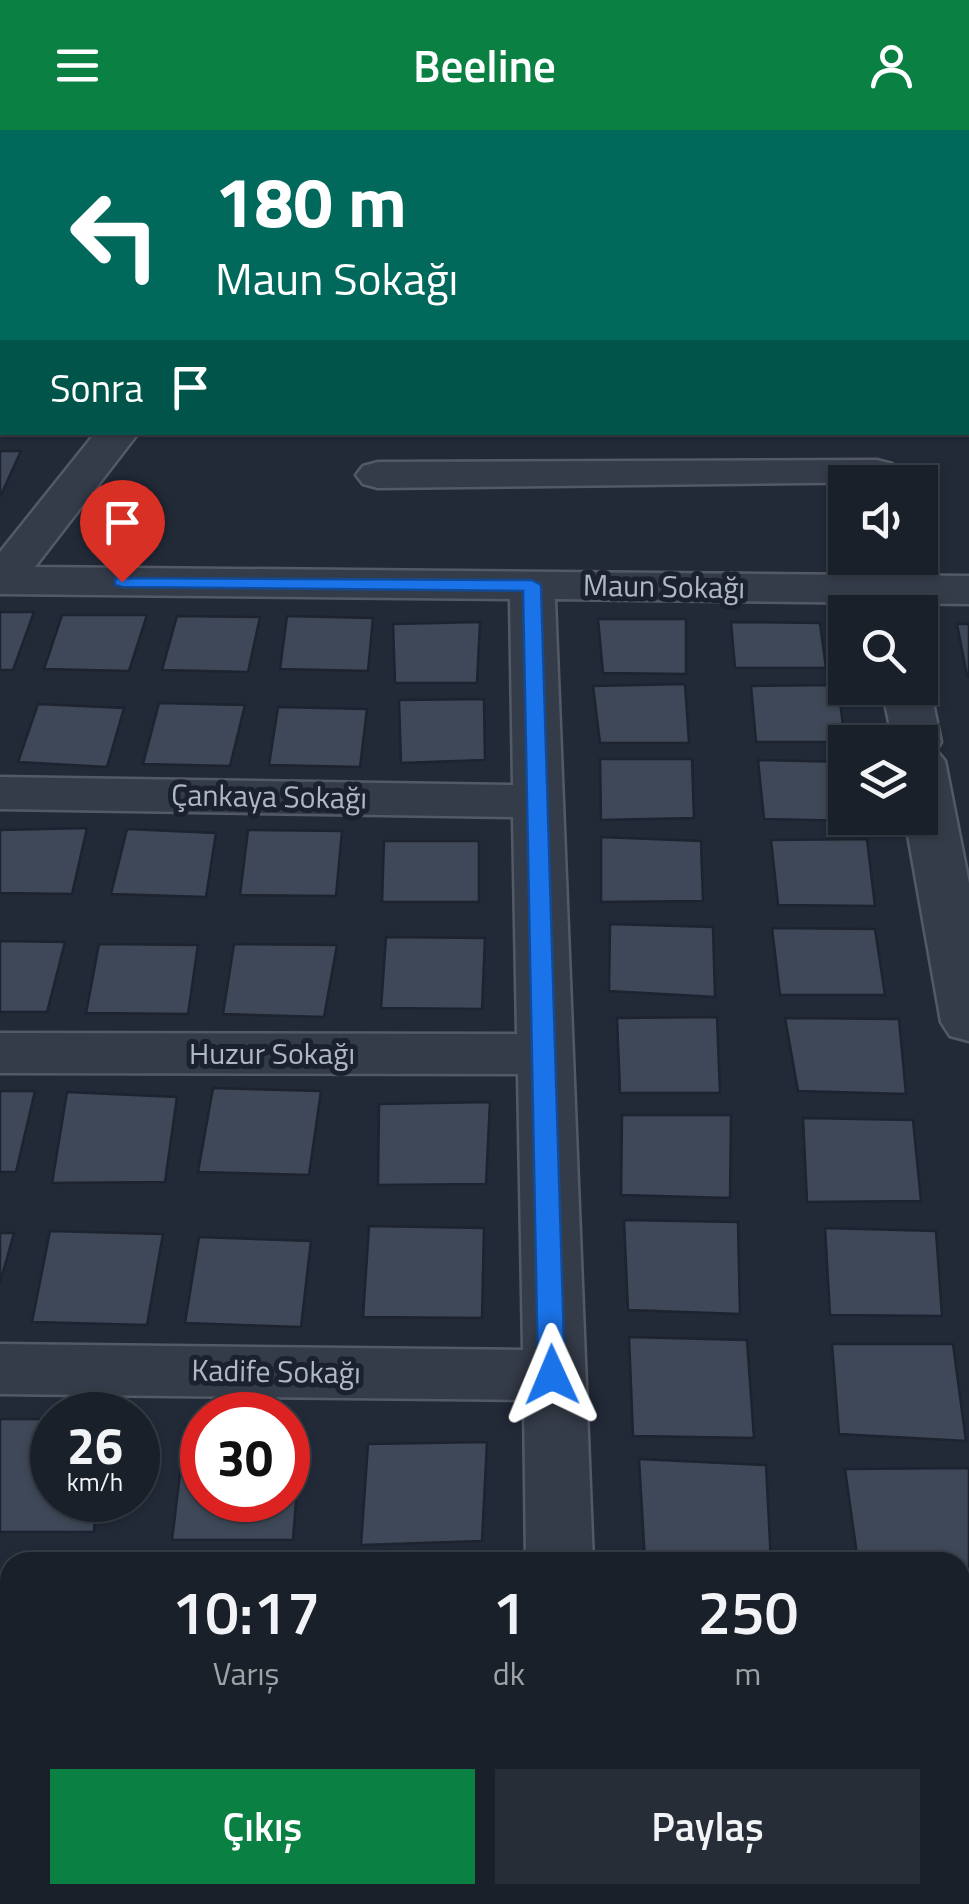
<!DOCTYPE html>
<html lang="tr">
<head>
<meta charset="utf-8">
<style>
	:root { --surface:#1a202a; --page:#272d36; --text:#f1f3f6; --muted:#9fa3a8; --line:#383e47; --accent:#0b8043 }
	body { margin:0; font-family:"Titillium Web",sans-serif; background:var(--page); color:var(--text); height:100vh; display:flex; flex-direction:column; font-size:38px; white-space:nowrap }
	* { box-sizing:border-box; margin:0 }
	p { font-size:32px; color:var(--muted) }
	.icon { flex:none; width:55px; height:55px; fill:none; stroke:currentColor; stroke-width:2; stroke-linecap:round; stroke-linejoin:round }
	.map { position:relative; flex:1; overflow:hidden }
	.side { position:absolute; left:0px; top:1422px; width:970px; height:352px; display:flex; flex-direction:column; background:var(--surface); border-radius:30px 30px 0 0; box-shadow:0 2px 8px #0004,0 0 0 2px var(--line) }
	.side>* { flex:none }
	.guide { position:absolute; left:0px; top:0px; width:970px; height:305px; box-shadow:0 2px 8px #0004,0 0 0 2px var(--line); background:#00695c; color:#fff; overflow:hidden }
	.fabs { position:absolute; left:828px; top:335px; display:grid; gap:20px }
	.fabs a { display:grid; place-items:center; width:110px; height:110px; border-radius:0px; background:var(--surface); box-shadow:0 2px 8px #0004,0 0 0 2px var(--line); font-size:50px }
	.speed { position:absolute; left:30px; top:1262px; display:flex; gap:20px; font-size:50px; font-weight:700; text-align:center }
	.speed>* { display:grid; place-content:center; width:130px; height:130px; border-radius:50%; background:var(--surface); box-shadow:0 2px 8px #0004,0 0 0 2px var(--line); line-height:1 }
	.speed small { font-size:25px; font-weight:400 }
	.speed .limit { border:15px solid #d22; background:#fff; color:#111 }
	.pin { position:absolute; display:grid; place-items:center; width:85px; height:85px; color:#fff; margin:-102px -42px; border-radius:50% 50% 50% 0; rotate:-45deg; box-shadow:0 0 10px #0007 }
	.pin .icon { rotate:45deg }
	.me { position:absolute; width:110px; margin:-55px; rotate:359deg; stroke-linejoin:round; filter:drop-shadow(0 0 8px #0008) }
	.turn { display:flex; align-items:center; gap:35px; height:210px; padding:0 50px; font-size:45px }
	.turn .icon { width:130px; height:130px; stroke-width:2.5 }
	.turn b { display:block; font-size:70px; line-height:85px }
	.then { display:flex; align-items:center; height:95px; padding:0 50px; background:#0003; gap:20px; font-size:38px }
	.eta { display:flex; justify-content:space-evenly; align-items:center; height:170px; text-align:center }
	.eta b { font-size:60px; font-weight:600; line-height:70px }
	.primary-button { display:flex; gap:20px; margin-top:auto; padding:20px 50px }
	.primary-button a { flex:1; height:115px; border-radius:0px; background:var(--accent); color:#fff; font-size:40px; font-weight:600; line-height:115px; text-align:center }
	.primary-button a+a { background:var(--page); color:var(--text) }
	header { display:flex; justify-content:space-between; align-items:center; height:130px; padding:0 50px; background:var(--accent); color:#fff; font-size:45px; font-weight:600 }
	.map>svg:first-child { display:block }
</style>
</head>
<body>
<header><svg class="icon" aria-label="menu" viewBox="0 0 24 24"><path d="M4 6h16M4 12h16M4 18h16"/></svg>Beeline<svg class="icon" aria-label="person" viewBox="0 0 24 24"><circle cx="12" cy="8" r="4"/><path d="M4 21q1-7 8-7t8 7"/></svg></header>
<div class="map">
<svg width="969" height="1774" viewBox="0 0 969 1774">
	<rect width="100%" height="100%" fill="#222a38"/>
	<!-- building -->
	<path fill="#3e4858" stroke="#1d232f" stroke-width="2.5" d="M0 321H21L0 367Z
		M0 482H34L13 540H0Z
		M62 485H147L129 541 44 539Z
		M177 486 260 487 248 542 162 540Z
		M287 486 373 488 368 541 280 539Z
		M598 489H686V544L603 543Z
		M480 492 477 553H395L393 494Z
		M731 492 820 493 826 538H735Z
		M957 494H969V547L967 546Z
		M685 554 689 613H600L593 556Z
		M838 555 845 612H756L751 556Z
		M484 569 485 630 401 633 399 570Z
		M159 573 245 575 230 636 143 634Z
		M38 574 124 578 107 637 18 632Z
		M278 577 367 579 360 637 269 635Z
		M600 629H692L694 688 601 690Z
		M758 630 845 632V688L857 691 764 689Z
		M87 698 72 764 0 763V700Z
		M127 699 216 703 206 767 111 764Z
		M248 700 342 701 336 766 240 765Z
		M601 707 701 711 703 771 601 772Z
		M867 709 875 776 778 775 771 710Z
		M384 711H479V772H382Z
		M610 794 713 797 715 867 609 861Z
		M772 798 875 799 885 865H780Z
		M386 807 485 808 482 879 381 878Z
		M0 811 65 812 47 882H0Z
		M99 814 198 815 188 884 86 883Z
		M234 814 337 815 324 887 223 884Z
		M717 887 720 963H620L617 888Z
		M785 888 899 889 906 964 798 961Z
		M213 958 321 961 309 1045 198 1042Z
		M0 961H35L16 1042H0Z
		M67 962 177 967 165 1052 52 1053Z
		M490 972 486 1054 378 1055 379 974Z
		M622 985H731L730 1068 621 1065Z
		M803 988 913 990 921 1071 807 1072Z
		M624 1090 738 1092 740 1184 628 1180Z
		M369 1096 484 1098 482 1188 363 1187Z
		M825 1098 936 1101 942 1186 830 1185Z
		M50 1101 163 1104 147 1195 32 1192Z
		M0 1103H14L0 1153Z
		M199 1107 311 1111 301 1197 185 1193Z
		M629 1207 747 1210 754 1308 633 1306Z
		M832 1214H953L966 1311 839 1304Z
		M0 1289H52V1370H96L94 1402H0Z
		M186 1294H202V1370H288V1294H302L293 1410H172Z
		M487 1312 482 1411 361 1415 368 1314Z
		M639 1329 766 1335 771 1432H645Z
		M969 1338V1447H960V1432H858L845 1339Z
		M0 1463H10V1574H0Z
		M960 1479H969V1595L960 1594Z
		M960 1630H969V1753H960Z
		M346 1765H448V1774H346Z"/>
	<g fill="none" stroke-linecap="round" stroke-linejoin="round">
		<!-- street casing -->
		<g stroke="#535a66" stroke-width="5">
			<path id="street" d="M0 191 2 192V216L0 215Z
				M96 302H139L35 437 969 446V474L555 469 593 1432H526L524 1270 0 1264V1214L523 1220 518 944 0 943V903L517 904 513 687 0 679V647L513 655 510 469 0 464V422Z
				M877 330 892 334 898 343 892 352 378 358 363 354 356 345 363 336 378 332Z
				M920 547 930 558 941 612 936 620 945 631 969 753V911L950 906 941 892 905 688H920V612H893L882 558H920Z
				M0 1626H10V1692H0Z
				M539 1765H613V1774H539Z"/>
		</g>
		<!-- highway casing -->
		<g stroke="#404753" stroke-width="5">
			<path id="highway" d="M335 0H386L388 2H337Z
				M584 0H635L637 2H586Z
				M968 79H969V102H968Z"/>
		</g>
		<!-- path -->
		<path stroke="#415257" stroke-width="5" stroke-dasharray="5 5" stroke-linecap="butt" d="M742 0 760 2"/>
		<!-- street -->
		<use href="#street" fill="#353c49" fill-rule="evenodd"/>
		<!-- highway -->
		<use href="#highway" fill="#6e6653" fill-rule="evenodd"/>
		<!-- tram -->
		<path stroke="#576070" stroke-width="2.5" d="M42 0 59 2
			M90 0 107 2"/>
	</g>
	<!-- route -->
	<path fill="#1a73e8" stroke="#114b97" stroke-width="2.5" d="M115 448 532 450 541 455 565 1245 561 1253H542L538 1245 523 461 122 457 115 455Z"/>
	<g text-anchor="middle" stroke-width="10" stroke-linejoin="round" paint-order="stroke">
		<!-- street labels -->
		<g font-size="30" fill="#b0b7c5" stroke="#1b212d">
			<text transform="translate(664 457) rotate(1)" y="10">Maun Sokağı</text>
			<text transform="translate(269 667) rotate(1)" y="10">Çankaya Sokağı</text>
			<text x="272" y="934">Huzur Sokağı</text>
			<text transform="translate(276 1242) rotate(1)" y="10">Kadife Sokağı</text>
		</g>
	</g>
</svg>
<div class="fabs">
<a><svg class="icon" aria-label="sound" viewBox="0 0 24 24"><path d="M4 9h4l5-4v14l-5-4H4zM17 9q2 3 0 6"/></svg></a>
<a><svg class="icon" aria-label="search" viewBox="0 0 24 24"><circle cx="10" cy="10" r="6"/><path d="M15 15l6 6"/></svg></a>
<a><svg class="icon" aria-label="layers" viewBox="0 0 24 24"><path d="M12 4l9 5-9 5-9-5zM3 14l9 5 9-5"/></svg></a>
</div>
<div class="speed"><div>26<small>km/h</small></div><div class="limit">30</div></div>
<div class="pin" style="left:122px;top:452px;background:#d93025"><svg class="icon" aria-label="arrive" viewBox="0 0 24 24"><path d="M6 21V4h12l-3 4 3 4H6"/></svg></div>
<svg class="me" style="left:552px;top:1245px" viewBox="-20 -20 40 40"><path d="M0-17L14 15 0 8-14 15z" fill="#1a73e8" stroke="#fff" stroke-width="4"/></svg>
<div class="guide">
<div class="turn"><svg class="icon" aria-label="left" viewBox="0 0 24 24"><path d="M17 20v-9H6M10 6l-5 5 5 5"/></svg><div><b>180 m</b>Maun Sokağı</div></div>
<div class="then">Sonra<svg class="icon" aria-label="arrive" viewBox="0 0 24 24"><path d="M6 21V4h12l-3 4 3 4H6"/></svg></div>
</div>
<section class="side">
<div class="eta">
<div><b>10:17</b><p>Varış</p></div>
<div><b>1</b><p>dk</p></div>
<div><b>250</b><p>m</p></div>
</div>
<div class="primary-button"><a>Çıkış</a><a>Paylaş</a></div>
</section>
</div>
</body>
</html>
